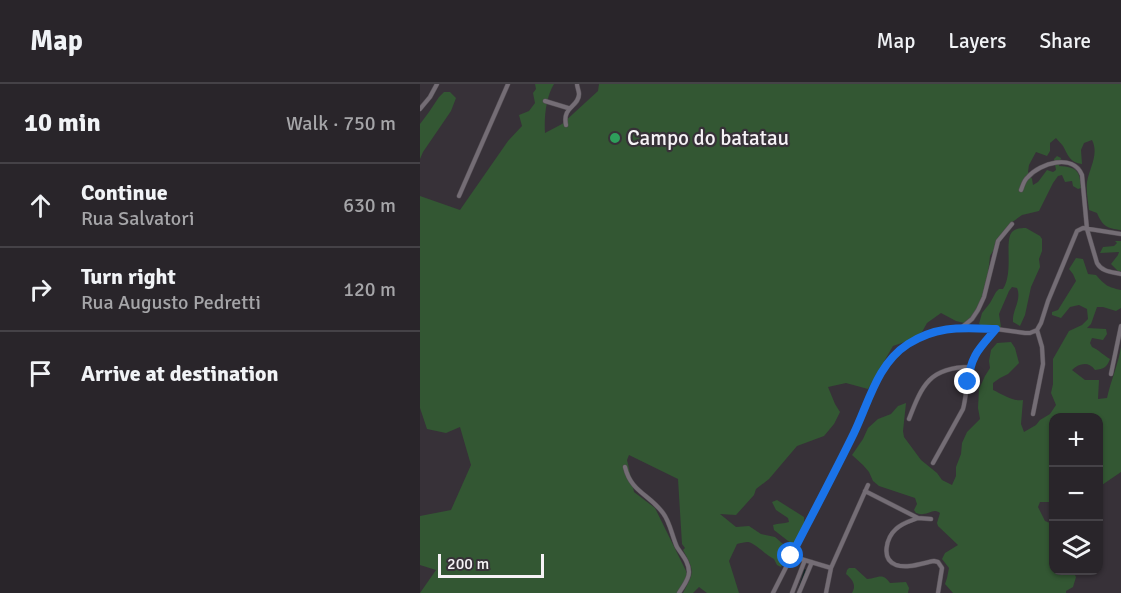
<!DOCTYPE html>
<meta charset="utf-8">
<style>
:root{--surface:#29252a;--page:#312d32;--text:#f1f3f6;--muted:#a5a5a8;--line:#454247}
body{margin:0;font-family:Signika,sans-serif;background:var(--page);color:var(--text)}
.controls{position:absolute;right:18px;bottom:18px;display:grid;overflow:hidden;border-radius:12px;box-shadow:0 2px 4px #0004}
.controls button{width:54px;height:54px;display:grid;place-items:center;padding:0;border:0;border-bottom:2px solid var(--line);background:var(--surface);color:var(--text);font:30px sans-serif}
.scale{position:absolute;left:18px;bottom:15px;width:106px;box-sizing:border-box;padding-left:6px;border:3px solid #f6f2f6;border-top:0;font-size:16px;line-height:21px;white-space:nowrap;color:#f6f2f6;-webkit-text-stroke:4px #373138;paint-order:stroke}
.stop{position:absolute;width:18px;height:18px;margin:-14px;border:4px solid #1a73e8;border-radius:50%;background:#fff}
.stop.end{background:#1a73e8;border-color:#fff;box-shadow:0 2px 6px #0008}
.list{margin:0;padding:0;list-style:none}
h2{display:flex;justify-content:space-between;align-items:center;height:78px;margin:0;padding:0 24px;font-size:26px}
h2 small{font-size:20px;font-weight:400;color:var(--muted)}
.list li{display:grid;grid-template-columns:39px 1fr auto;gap:18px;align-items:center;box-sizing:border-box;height:84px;padding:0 24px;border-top:2px solid var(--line)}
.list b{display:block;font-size:22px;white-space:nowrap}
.list p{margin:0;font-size:20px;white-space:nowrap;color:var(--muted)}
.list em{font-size:20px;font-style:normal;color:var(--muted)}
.icon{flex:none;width:33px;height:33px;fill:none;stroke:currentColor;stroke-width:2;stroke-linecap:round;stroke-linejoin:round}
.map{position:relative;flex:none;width:701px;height:509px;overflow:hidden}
header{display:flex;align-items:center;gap:36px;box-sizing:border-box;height:84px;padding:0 30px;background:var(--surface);border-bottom:2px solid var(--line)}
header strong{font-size:28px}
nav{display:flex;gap:33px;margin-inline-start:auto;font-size:21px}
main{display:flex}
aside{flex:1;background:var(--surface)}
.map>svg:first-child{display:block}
</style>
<header>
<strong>Map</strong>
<nav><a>Map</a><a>Layers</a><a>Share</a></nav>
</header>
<main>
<aside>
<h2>10 min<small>Walk · 750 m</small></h2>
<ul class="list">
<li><svg class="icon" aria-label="ahead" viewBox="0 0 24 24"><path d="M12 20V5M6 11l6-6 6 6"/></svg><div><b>Continue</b><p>Rua Salvatori</p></div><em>630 m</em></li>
<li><svg class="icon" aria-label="right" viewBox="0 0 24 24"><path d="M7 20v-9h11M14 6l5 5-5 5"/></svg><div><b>Turn right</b><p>Rua Augusto Pedretti</p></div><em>120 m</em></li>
<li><svg class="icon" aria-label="arrive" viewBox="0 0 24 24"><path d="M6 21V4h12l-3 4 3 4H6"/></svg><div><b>Arrive at destination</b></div></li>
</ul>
</aside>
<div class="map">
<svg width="701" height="509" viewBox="0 0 701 509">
<rect width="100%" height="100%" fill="#373138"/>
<!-- green -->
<path fill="#335733" d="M115 0H134C126 13 124 33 125 49L142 40 178 7 179 0H701V146C687 144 683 143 677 129L669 126C668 117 666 106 667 98 670 83 679 70 672 56L664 59 661 66 662 80C650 79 648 71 643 62 641 59 638 57 636 54L630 59V67L627 72 616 68 609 81 608 88 612 95 613 101 618 98 627 86 633 88 636 86 634 75 637 72 641 74 639 82C657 83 660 87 661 104L658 105 653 102 652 97 645 98 642 91 638 92 633 99 619 127 602 131 591 139 586 145 570 172 567 199 561 217 553 231 544 239 536 237 521 229 507 239 502 248 493 255 473 262 448 305 426 299 408 303 415 320 420 328 414 340 404 352 377 362 349 395 336 405 334 411 316 431 300 430 316 443 329 442 341 450 355 453 363 460 369 467 361 483 357 481 354 475C345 471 337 460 328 458 324 458 321 459 317 460L309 477 319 509H287L279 503 273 509H263C274 488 275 488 263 466L265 464 262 460 258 395 209 371 207 376 214 408 235 424 267 489V493L257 509H0L16 486 0 481V432L31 426 51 381 40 343 26 349 7 345 0 324V112L40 126 88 57 102 42 99 31 109 27 115 19 113 9 116 5Z
M24 8H30L36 14 31 27 3 68 0 75V40L9 28 19 13Z
M606 144 620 152 622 155V167L619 175 620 183 611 203 605 231 600 242 593 238C592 226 602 216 597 204L592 203 589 207 579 230 581 243 563 242 559 240 562 229 570 219 576 208 579 205H583C594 188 584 157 592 148 595 144 602 144 606 144Z
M695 157H701V187H698L691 180 698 171 699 168 680 169 683 163 694 162 697 159Z
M656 174 663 175 668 190 676 191C685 201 687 203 701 206V224L696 227 683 223H677L671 240 667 244 686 245 687 250 683 256 672 254 670 259 672 263C679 266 683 271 690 275 687 283 684 285 675 286 669 277 659 279 652 286L665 296H679L678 315 687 314C691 296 698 281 701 263V388L679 403 678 334H634L633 418H620L618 423 625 437 630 439 633 453 632 473H633L634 486 653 487 656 493 653 503 646 507V509H533L525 500 527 494 529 484 522 475 525 469 538 461 518 442 517 439 520 429C513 424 510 430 503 430 500 431 498 429 496 429L494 426 497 420 495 414 459 402 453 397 449 388 443 381 432 371 443 355 448 344 458 335 471 330 478 322 486 319 483 347 484 353 501 376 517 389 522 396 532 401 536 392V383L541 370 542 359 547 348 560 335 558 324 559 305 565 292 570 284 569 277 571 266 577 259 591 258 595 264 599 279 588 290 580 294 573 299V306C582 310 593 318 603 316L601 340 604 348 616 341 620 336 630 330 636 321 631 309 633 300V275L649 247 662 241 668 235 667 225 659 221 650 223 641 234 632 231V228L638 226 656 197 653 190 649 185Z
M357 416 384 433C385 442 380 456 372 460L354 446 353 441C358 439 364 440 369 438L368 434 356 426 352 418Z
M429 484H435L447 495C459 494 462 488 470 499L486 498 489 504 488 509H432C437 501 432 495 426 490L427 486Z"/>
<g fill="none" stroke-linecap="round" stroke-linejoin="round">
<!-- stream -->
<path stroke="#122424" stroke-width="1.5" d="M379 505 385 486"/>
<defs>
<path id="minor" d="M125 17 148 24
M0 25 10 13 17 0
M146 41C142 22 159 23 159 10 159 7 157 3 157 0
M601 106C603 101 604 96 608 93 620 79 653 69 662 91L667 145 677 179C682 188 692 188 701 190
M39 112 88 0
M541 244 552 235 558 226 564 213 578 157 592 140
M691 290 701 242
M613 330 623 280 622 263 617 246
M489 335C502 301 510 283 550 283
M513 379 543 325C547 311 546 295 551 282 555 267 566 257 575 246
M205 383C211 408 229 410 243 429 250 438 252 452 257 463 262 471 269 478 269 488 269 496 263 502 259 509
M445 407 498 434 511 435
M498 434C490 437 482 439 476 445 467 453 460 475 476 481 488 485 502 479 514 477L518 478 522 484 518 509
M371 472 411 484
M353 509 434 349 455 298 463 284 471 274 486 261 499 254 515 247 531 244 576 245 605 249H610L617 246 621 239 628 217 657 147 663 144 701 150
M372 509 385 476
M379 509 392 478
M406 509 411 484 448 401"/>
</defs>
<!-- minor casing -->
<use href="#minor" stroke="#534d53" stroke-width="5"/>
<!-- minor -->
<use href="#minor" stroke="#746d75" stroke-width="4"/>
</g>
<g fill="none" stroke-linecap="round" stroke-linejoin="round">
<!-- route -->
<path stroke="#1a73e8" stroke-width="8" d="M371 472C392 431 414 390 434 349 449 318 457 280 488 260 518 241 542 244 576 245 559 265 551 271 548 298"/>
</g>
<!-- markers -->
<circle fill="#2e9e5b" stroke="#373138" stroke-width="2" cx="195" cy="54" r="6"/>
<g text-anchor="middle" stroke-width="4.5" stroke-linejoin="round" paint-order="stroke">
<!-- poi labels -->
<g font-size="21" fill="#f6f2f6" stroke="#373138" text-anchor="start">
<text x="207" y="61">Campo do batatau</text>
</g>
</g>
</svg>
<div class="controls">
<button>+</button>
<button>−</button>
<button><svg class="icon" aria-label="layers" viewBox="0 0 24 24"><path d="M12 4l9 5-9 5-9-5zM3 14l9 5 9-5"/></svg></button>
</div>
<div class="scale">200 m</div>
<div class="stop" style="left:371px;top:472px"></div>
<div class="stop end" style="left:548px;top:298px"></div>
</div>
</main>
